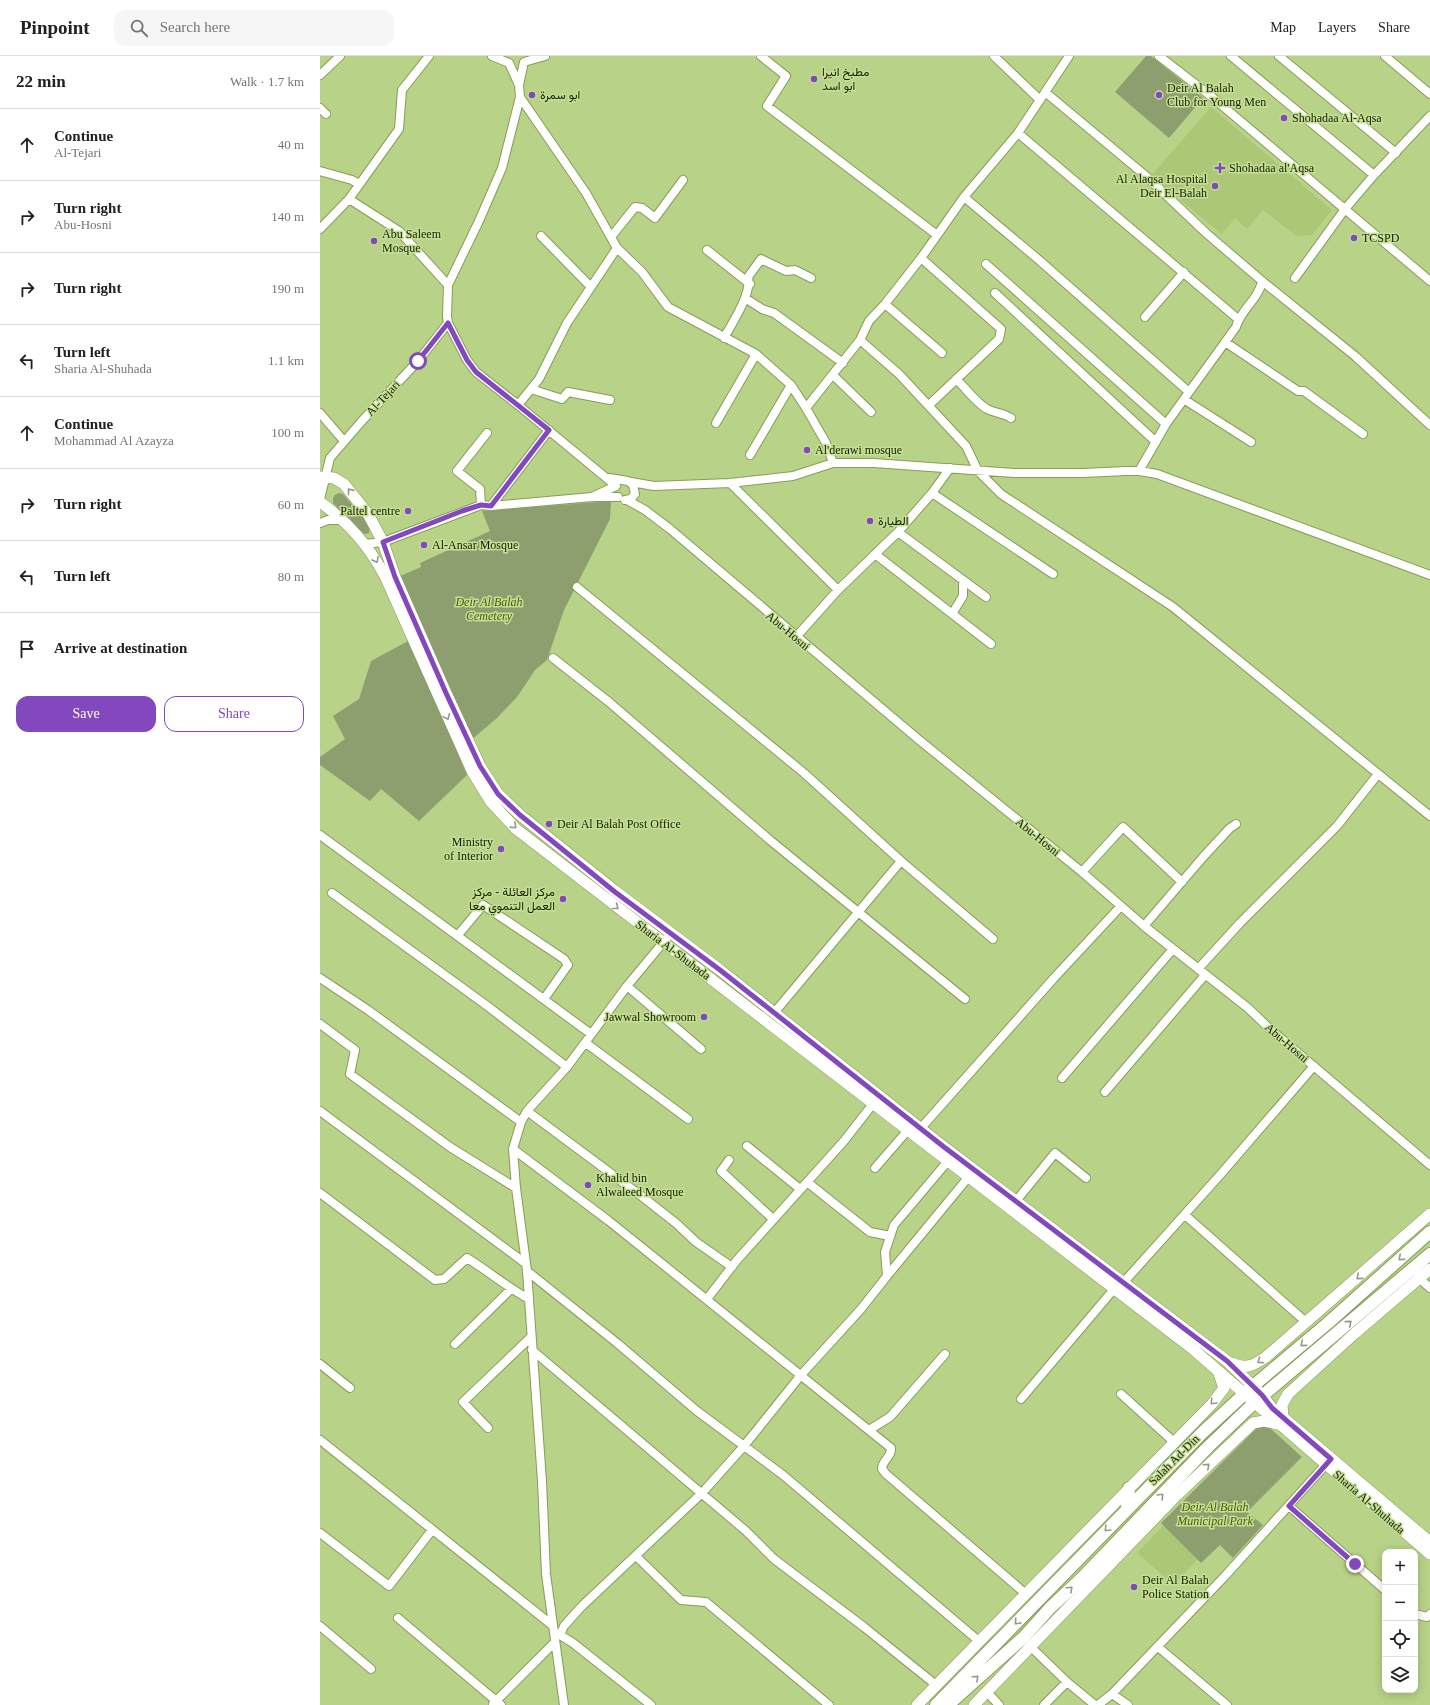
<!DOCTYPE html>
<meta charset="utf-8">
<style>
:root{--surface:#fff;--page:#f6f6f6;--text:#202124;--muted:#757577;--line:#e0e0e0;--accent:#8348be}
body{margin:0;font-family:"Times New Roman",Vazirmatn,serif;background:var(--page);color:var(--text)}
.controls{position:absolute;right:12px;bottom:12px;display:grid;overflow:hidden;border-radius:8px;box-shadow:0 2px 10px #0003}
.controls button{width:36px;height:36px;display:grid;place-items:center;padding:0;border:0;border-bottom:1px solid var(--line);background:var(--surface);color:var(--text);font:20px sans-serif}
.stop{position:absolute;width:12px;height:12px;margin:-9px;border:3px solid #8348be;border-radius:50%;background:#fff}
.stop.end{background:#8348be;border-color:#fff;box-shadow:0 1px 4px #0008}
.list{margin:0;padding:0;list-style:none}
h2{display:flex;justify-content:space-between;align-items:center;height:52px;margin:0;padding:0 16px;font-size:17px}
h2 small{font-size:13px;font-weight:400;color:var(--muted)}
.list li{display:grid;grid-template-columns:26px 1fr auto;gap:12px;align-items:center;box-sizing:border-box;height:72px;padding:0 16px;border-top:1px solid var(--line)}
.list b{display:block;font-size:15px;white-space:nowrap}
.list p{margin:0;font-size:13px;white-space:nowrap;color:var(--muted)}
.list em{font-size:13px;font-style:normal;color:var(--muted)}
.actions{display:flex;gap:8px;padding:12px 16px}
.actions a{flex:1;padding:9px 0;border:1px solid var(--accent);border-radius:12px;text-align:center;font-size:14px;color:var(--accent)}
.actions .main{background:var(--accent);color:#fff}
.icon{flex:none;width:22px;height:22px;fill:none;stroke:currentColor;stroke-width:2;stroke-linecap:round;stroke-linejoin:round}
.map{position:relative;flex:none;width:1110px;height:1649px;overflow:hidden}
header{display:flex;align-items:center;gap:24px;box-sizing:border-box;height:56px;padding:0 20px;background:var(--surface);border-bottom:1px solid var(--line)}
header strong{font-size:19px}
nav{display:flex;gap:22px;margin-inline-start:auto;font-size:14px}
.search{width:280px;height:36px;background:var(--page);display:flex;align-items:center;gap:10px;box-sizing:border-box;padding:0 14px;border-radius:12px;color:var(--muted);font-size:15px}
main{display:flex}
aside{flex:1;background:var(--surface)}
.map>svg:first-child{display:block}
</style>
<header>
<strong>Pinpoint</strong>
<div class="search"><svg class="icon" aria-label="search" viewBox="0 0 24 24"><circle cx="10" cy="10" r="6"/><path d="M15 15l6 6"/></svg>Search here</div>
<nav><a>Map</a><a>Layers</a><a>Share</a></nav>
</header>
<main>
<aside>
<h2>22 min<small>Walk · 1.7 km</small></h2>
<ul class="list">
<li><svg class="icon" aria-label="ahead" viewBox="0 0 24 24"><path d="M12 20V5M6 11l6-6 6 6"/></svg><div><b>Continue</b><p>Al-Tejari</p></div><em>40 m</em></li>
<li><svg class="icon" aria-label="right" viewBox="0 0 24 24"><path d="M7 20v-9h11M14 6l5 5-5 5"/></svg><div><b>Turn right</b><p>Abu-Hosni</p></div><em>140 m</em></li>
<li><svg class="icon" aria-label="right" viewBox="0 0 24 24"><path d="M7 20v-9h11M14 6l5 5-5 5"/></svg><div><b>Turn right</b></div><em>190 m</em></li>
<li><svg class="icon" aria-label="left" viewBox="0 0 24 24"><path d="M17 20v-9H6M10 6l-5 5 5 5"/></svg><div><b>Turn left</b><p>Sharia Al-Shuhada</p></div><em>1.1 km</em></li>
<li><svg class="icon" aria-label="ahead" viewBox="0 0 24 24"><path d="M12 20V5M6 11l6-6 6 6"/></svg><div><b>Continue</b><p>Mohammad Al Azayza</p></div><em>100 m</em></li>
<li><svg class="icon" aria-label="right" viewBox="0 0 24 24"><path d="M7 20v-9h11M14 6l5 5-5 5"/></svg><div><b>Turn right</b></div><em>60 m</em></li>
<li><svg class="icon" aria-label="left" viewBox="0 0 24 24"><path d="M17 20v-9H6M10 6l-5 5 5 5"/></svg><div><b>Turn left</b></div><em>80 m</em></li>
<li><svg class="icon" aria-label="arrive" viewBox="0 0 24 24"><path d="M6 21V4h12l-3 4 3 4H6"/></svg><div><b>Arrive at destination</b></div></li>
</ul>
<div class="actions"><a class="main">Save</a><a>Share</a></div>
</aside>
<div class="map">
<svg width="1110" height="1649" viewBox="0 0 1110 1649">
<rect width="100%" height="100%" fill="#b8d287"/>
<!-- built -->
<path fill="#acc775" d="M891 51 1012 154 992 179 976 180 943 154 927 173 915 162 902 178 831 120Z
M844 1469 878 1503 853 1528 817 1497Z"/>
<!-- green -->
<path fill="#8e9f6f" d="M826 0H831L883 42 849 82 795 36Z
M19 437 23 438 50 469 49 477 46 478 41 477 13 447V442L15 439Z
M291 445 290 463 244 554 227 604 215 614 197 641 177 662 150 685 78 521 101 511 100 507 170 475 162 455Z
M90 584 147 719 99 765 61 733 50 745 0 709V701L25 683 13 660 39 643 51 605Z
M941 1371H949L982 1401 927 1456 943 1469 913 1502 900 1489 881 1507 841 1467 936 1373Z"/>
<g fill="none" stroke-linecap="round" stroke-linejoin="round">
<defs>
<path id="minor" d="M172 0 189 7 199 29
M225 0 204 6 199 29 200 41 182 112 159 165 128 229 127 260 128 267 147 304 156 316 198 349 296 430 272 441
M441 0 466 20 447 50 617 179
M674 0 720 44
M839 0 892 41 1110 225
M911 0 1054 119
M959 0 1076 97
M1065 0 1110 38
M0 19 20 0
M725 36 826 120 886 177 942 225 1035 300 1110 369
M200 41 266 137 297 192 322 216 348 251 436 298 471 329 486 352 506 387 513 407
M0 52 6 58
M698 77 918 263
M0 115 32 124 39 128
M644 141 719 204 869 336
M29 143 79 175 128 229
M0 173 29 143 79 73 82 34 109 0
M221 180 271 231
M291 181 315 151 322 152 335 162 363 124
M387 194 430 228
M601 202 681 273 679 283 609 349
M666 208 846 368
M975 222 1025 153 1054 119 1110 60
M675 237 836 386
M425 242 442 253 454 257 523 307
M565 248 622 297
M825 261 864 216
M404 282C412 267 432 238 428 221L441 203 466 215 475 214 491 222
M540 284 579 318 646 390 658 415 681 438 853 551 1110 760
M905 286 978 335H984L1043 378
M513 319 551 356
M636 323C646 332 655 346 667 353 675 357 683 357 691 362
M211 333 242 343 248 336 290 344
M865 344 931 386
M198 349 219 323 247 267 297 192
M486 352 540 284 549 265 565 248 601 202 644 141 698 77 749 0
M0 357 24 385
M396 367 436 298
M430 399 471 329
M819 415 846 368 916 271C921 253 939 243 942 225
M289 422 308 425 313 429 315 438 311 443 305 444
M311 426 334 430 410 427 473 420 513 407H554L694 417H763L806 415H819L837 418 1110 519
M410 427 518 534
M612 437 733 518
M0 443 10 402 41 366 98 305 128 267
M307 444 325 454 350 473 598 683 762 816 824 870 928 952 950 973 1110 1109
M161 449 160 433 137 415 167 377
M171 450 229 374
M0 467 8 464H22
M578 476 666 541
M45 488 63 486 161 449 171 450 272 441H298
M555 498 671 588
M257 531 484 717 581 805 673 883
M632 558 643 540V525
M476 581 518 534 578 476 612 437 630 412
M233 602 289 646 451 785 645 943
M0 779 271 978
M762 816 803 771 862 826
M12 837 166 949 247 1011
M824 870 884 800 910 772 916 768
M138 879 163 849 244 903 248 909 224 943
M878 913 920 867 1017 770 1058 718
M0 922 48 954 201 1066
M307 930 381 993
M454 957 581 805
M0 968 35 994 30 1018 130 1091 196 1132
M266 987 368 1063
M742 1022 853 893
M785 1036 885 919
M0 1055 205 1207
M207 1055 324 1142 357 1168 376 1186 412 1211
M601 1072 734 922 800 851
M427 1090 480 1133
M193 1093 289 1165 571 1392C572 1401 562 1404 562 1413L566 1418 706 1538
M409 1104 401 1115 453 1163
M555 1112 588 1074
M487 1126 550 1176 570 1180
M0 1137 115 1224 124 1223 147 1202C168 1215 187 1231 209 1243
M696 1145 735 1097 766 1122
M865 1159 986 1266
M207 1215 297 1287 377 1355 463 1419 660 1586
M1098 1217 1099 1222 1110 1232
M567 1220 651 1118
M387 1243 417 1204 524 1085 556 1044
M135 1288 191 1233
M212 1294 426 1475 454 1503 544 1571 616 1629
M0 1308 30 1332
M801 1338 854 1386
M701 1343 794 1233 803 1227 900 1119 994 1010
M168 1372 143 1346 211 1281
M549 1374 570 1361 625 1298
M0 1384 232 1569
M969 1450 1065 1534
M0 1477 69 1530 112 1474
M316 1500 361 1544 386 1546 509 1649
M1095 1558 1107 1561 1110 1558
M78 1562 181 1649
M0 1570 51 1613
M236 1578 240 1579 253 1587 331 1649
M240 1579 244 1570 262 1550 382 1437 424 1390 481 1319 541 1253 567 1220 565 1196 574 1169 628 1105
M711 1591 747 1626 775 1649
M838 1591 907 1649
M667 1636 679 1649
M792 1638 808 1649
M173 1648 235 1586
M244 1649 226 1518 222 1425 207 1215 196 1132 193 1093 201 1066 207 1055 247 1011 307 930 346 883
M724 1649 747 1626
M778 1649 792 1638 905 1520 1009 1405"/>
<path id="major" d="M0 421 14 422 24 428 48 458 63 486 75 521 126 637 160 710 178 738 200 759 295 835 400 914 624 1091 907 1305 942 1339 952 1352 1110 1486
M0 446C29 467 48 489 65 520L153 717 171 746 196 773 874 1294 1110 1498
M912 1307C926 1314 934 1309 946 1301L1110 1158
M963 1361 962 1349 968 1338 1034 1278 1110 1213
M597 1649 892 1348 904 1332 898 1315
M654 1649 857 1439 933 1367 944 1365 958 1368"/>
<path id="highway" d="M807 1451 809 1432
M616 1649 882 1377 933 1330 1008 1267 1110 1176
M628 1649 704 1581 730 1552 762 1522 888 1391 935 1346 1110 1198"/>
</defs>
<!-- minor casing -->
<use href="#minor" stroke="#869e56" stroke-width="10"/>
<!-- major casing -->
<use href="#major" stroke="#869e56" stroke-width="12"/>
<!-- highway casing -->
<use href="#highway" stroke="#869e56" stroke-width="14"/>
<!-- minor -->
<use href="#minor" stroke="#fff" stroke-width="8"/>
<!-- major -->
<use href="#major" stroke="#fff" stroke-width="11"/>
<!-- highway -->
<use href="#highway" stroke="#fff" stroke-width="12"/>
</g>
<!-- one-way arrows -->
<defs><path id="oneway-chevron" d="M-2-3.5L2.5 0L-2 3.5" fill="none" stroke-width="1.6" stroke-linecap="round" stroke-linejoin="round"/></defs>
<g stroke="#96998d">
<use href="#oneway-chevron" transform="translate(30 435) rotate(-129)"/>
<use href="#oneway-chevron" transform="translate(56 504) rotate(61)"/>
<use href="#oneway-chevron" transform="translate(127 661) rotate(66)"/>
<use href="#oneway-chevron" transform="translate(194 770) rotate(44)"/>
<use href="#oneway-chevron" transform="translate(296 851) rotate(38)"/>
<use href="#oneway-chevron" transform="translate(1081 1202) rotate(139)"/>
<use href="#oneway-chevron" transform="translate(1039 1221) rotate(139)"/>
<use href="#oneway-chevron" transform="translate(1029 1267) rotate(-40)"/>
<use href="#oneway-chevron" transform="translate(983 1288) rotate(140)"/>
<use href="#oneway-chevron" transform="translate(940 1305) rotate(146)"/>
<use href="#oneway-chevron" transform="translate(893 1346) rotate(133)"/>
<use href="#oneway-chevron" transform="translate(887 1410) rotate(-42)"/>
<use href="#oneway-chevron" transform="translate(841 1440) rotate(-46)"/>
<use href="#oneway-chevron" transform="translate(787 1473) rotate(134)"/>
<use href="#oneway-chevron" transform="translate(750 1533) rotate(-43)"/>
<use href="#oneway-chevron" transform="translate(697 1566) rotate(133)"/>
<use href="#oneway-chevron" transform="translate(656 1622) rotate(-42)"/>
</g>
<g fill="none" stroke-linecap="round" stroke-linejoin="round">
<!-- route -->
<path stroke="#8348be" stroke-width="5" d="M98 305 128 267 147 304 156 316 229 374 171 450 161 449 142 455 63 486 75 521 126 637 160 710 178 738 200 759 295 836 400 914 624 1091 907 1305 942 1339 952 1352 1011 1403 969 1450 1035 1508"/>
</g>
<!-- markers -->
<g fill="#8348be" stroke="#c5df94" stroke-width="1.5">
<circle cx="494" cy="23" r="4"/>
<circle cx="212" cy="39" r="4"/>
<circle cx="839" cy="39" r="4"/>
<circle cx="964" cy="62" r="4"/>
<path d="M898 106h4v4h4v4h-4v4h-4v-4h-4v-4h4z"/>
<circle cx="895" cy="130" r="4"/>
<circle cx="1034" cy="182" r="4"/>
<circle cx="54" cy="185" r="4"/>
<circle cx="487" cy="394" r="4"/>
<circle cx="88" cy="455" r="4"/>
<circle cx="550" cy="465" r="4"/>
<circle cx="104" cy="489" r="4"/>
<circle cx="229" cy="768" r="4"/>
<circle cx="181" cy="793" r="4"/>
<circle cx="243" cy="843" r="4"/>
<circle cx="384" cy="961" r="4"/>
<circle cx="268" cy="1129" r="4"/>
<circle cx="814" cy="1531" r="4"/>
</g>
<g text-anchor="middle" stroke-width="3" stroke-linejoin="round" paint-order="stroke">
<!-- poi labels -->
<g font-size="12" fill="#151d01" stroke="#c5df94" text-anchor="start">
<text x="502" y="20">مطبخ انيرا<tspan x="502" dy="14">ابو اسد</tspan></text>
<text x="847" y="36">Deir Al Balah<tspan x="847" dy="14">Club for Young Men</tspan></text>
<text x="220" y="43">ابو سمرة</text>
<text x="972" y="66">Shohadaa Al-Aqsa</text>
<text x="909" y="116">Shohadaa al'Aqsa</text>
<text x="887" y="127" text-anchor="end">Al Alaqsa Hospital<tspan x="887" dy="14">Deir El-Balah</tspan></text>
<text x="62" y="182">Abu Saleem<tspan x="62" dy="14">Mosque</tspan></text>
<text x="1042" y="186">TCSPD</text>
<text x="495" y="398">Al'derawi mosque</text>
<text x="80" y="459" text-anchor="end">Paltel centre</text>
<text x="558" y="469">الطيارة</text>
<text x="112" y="493">Al-Ansar Mosque</text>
<text x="237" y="772">Deir Al Balah Post Office</text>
<text x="173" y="790" text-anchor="end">Ministry<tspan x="173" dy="14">of Interior</tspan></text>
<text x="235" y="840" text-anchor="end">مركز العائلة - مركز<tspan x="235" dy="14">العمل التنموي معا</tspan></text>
<text x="376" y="965" text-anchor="end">Jawwal Showroom</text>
<text x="276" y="1126">Khalid bin<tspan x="276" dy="14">Alwaleed Mosque</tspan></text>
<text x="822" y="1528">Deir Al Balah<tspan x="822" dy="14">Police Station</tspan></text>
</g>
<!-- street labels -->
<g font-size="12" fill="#151d01" stroke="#c5df94">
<text transform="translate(63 342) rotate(-47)" y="4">Al-Tejari</text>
<text transform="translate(468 575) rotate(40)" y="4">Abu-Hosni</text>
<text transform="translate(718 781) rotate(39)" y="4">Abu-Hosni</text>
<text transform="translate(353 894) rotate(37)" y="4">Sharia Al-Shuhada</text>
<text transform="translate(967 987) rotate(41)" y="4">Abu-Hosni</text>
<text transform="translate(854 1404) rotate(-45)" y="4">Salah Ad-Din</text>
<text transform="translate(1049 1446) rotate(41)" y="4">Sharia Al-Shuhada</text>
</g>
<!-- park labels -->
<g font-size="12" font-style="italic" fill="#485e01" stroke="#c5df94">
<text x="169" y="550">Deir Al Balah<tspan x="169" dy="14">Cemetery</tspan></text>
<text x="895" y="1455">Deir Al Balah<tspan x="895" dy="14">Municipal Park</tspan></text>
</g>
</g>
</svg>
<div class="controls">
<button>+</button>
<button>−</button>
<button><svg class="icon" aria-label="locate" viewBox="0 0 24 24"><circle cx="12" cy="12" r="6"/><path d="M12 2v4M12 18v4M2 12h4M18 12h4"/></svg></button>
<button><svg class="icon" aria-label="layers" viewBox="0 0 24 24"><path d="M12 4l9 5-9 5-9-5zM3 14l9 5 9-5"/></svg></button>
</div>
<div class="stop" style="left:98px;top:305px"></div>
<div class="stop end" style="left:1035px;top:1508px"></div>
</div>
</main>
